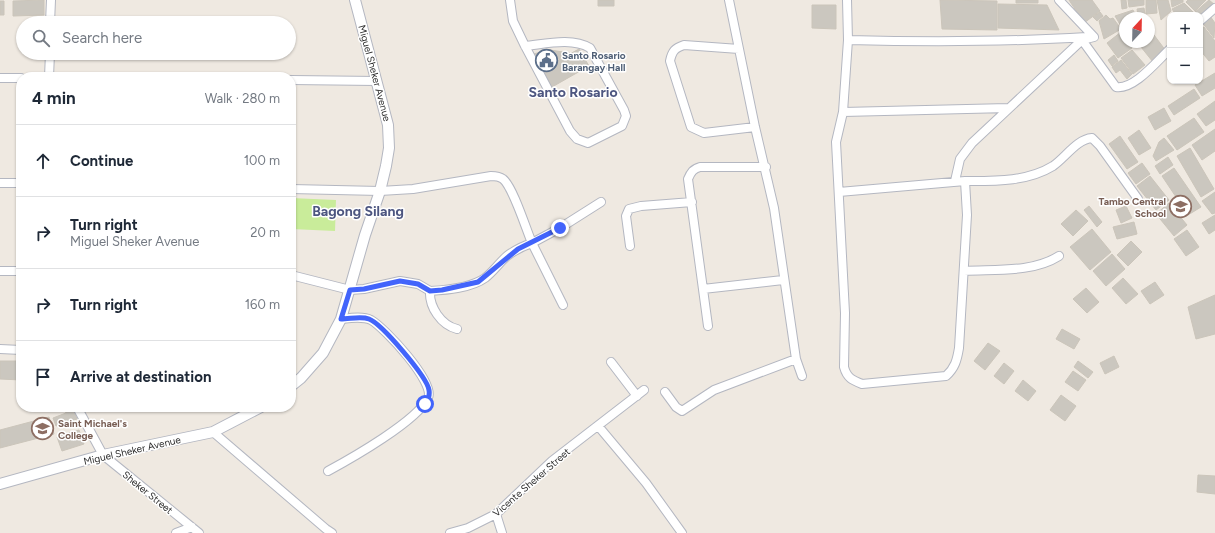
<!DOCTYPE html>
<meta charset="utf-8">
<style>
:root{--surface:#fff;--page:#f2f2f3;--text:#1f2937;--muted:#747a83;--line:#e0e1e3}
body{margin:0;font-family:Figtree,sans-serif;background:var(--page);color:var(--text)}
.controls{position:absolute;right:12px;top:12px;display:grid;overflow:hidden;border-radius:8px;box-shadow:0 1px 3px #0004}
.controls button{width:36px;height:36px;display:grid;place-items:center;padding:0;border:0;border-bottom:1px solid var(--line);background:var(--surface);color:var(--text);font:20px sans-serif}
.compass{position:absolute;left:1119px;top:12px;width:36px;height:36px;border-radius:50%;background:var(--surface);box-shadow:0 1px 3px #0004;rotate:22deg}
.stop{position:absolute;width:12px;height:12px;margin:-9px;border:3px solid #4264fb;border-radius:50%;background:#fff}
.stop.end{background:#4264fb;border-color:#fff;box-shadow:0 1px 4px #0008}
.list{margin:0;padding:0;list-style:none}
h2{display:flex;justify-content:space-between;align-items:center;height:52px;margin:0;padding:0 16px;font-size:17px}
h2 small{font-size:13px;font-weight:400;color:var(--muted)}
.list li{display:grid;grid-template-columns:26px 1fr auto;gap:12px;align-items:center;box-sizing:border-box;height:72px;padding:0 16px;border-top:1px solid var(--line)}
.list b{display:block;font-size:15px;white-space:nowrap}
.list p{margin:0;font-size:13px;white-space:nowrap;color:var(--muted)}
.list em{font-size:13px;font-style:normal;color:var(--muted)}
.icon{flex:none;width:22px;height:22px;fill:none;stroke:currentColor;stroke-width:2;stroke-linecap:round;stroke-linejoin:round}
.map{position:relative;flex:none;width:1215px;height:533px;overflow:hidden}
.search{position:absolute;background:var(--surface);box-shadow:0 1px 3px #0004;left:16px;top:16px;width:280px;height:44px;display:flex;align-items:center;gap:10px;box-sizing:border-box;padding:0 14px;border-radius:22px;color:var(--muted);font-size:15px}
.panel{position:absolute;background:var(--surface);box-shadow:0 1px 3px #0004;left:16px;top:72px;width:280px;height:340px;border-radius:16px}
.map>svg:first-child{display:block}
</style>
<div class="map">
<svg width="1215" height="533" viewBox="0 0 1215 533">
<rect width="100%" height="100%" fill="#efe9e1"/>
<!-- pitch -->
<path fill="#c9ec9a" d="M291 198 336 200 335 231 291 229Z"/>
<!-- building -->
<path fill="#cbc7bf" stroke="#cbc5ba" d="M44 0V15L13 16V1Z
M598 0H614V6H598Z
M940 0 997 1V30L942 29Z
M1016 0H1038V3H1016Z
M1069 0H1092L1100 11 1084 23Z
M1121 0H1126L1127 8 1122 9Z
M1128 0H1144V5L1129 7Z
M1146 0H1156L1157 13 1146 14Z
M1157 0H1168L1171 11 1161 20Z
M1171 0H1183V2L1172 7Z
M1188 0H1206L1195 11 1186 2Z
M1209 0 1215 5 1200 18V15L1195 12Z
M0 1H4V15H0Z
M1184 3 1196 15H1176L1172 9Z
M998 4 1047 5 1059 30 998 28Z
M812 5H836V29L812 28Z
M1144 8 1145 14 1138 15 1137 9Z
M1133 10 1137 18H1125L1124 31 1115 16Z
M1100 12 1103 16 1097 21 1093 17Z
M1106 15 1110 19 1113 18 1121 29 1104 39 1099 21Z
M1210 16 1215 23 1214 38 1202 22Z
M1204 27 1215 41V57L1209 61 1200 50V30Z
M1121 32 1125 38V42H1128L1132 48 1118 58 1107 43Z
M1154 35 1166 51 1153 62 1141 47 1146 42H1149V39Z
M579 49 589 66 552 87 542 69Z
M550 50 570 53 541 68 533 54Z
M1132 50 1145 65 1133 74 1121 58Z
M1114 55 1118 61 1112 66 1108 60Z
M1121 60 1132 74 1127 79 1120 70 1116 73 1112 67Z
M1215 73V88L1202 96 1195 85Z
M1194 89 1200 98 1174 115 1168 106Z
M1215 101V120L1206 126 1197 114Z
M1164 108 1171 121 1155 130 1148 117Z
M1194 118 1204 132 1177 150 1167 136Z
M1215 129V151L1202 160 1192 145Z
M1139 130 1151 148 1139 155 1128 138Z
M1120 136 1138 162 1127 169 1109 144Z
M1164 138 1174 150 1156 161 1153 156 1159 142Z
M1190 148 1214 189 1201 197 1177 156Z
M1168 157 1173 165 1160 174 1155 166Z
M1142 163 1150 174 1136 184 1128 173Z
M1174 168 1201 207 1188 215 1162 176Z
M1150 176 1169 200 1156 210 1137 186Z
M1215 192V213L1212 214 1202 201Z
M1169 203 1187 225 1174 236 1156 214Z
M1089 206 1102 222 1097 227 1084 210Z
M1126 206 1132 218 1121 223 1116 210Z
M1076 210 1088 221 1073 236 1061 224Z
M1215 215V230L1209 234 1202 223Z
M1134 222 1137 234 1117 239 1113 227Z
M1092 229 1111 252 1090 270 1070 247Z
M1187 230 1199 247 1186 256 1174 239Z
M1131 241 1142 252 1128 266 1117 255Z
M1112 254 1125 269 1106 286 1093 271Z
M1123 278 1138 294 1126 304 1112 288Z
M1155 282 1164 295 1150 304 1141 291Z
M1086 288 1099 302 1087 313 1073 299Z
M1215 295V334L1196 339 1188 307Z
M1062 329 1080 339 1074 349 1056 339Z
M988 343 1000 351 985 370 974 361Z
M1114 356 1119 367 1105 374 1100 363Z
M0 361H21V380L0 379Z
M1078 361 1093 372 1088 378 1074 367Z
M1004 363 1014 371 1004 384 994 376Z
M1073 371 1086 380 1078 391 1065 382Z
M1023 380 1036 391 1028 401 1015 391Z
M1061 395 1076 406 1065 421 1050 410Z
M64 407H73L77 419 56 426 53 418 66 413Z
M49 417 54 434 0 448V430Z
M79 430 84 444 62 451 57 437Z
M1198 475 1215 476V494L1197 492Z"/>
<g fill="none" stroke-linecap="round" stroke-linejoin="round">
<defs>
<path id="minor" d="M510 0 513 21 525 46 570 131 577 139 588 143 622 126 626 116 624 110 590 48C572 37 545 44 525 46
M729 0 755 127 774 208 796 359 802 376
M1200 21 1215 8
M50 23 51 0
M848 40C928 42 1007 42 1087 37
M1082 40 1116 87C1134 90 1157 61 1170 49
M739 49 684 45C675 48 672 51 670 61L691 127 704 133 755 127
M49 77 50 53
M0 78H21
M291 80 377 81
M843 112 1008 108
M955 181 960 159 972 143 1082 40 1094 37 1059 0
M965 181C994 181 1027 182 1053 166 1065 158 1077 139 1092 138L1100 146 1138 199
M0 183H21
M291 189 380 191 413 189 491 176C495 176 499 176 503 179 513 187 526 229 532 243L560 228 601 202
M839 192 965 181 967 215 959 348C957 360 955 368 946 376L862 384C852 380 847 378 844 367L845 313 836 142 843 112 848 40 847 0
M630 246 626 216 629 209 641 206 692 202
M0 271H21
M964 271C995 269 1032 273 1059 256
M291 275 350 290 364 289 400 281 418 284 430 291C429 307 441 325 457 329
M703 289 783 280
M430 291C447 290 471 288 485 278 493 272 499 263 507 256 515 250 523 246 532 243L563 305
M708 326 688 179C691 172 693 169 700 167H766
M0 349 21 350
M611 362 637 396
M665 392 676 407 682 411 714 390 796 359
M77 407 103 455 199 533
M599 427 646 483 682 533
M213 432 326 529 332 533
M328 471C352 458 417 421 428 398 436 383 385 328 371 320 363 316 350 318 341 319
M496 514 502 533
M176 533 192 527
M450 533 468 528 496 514 552 461 644 390"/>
<path id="tertiary" d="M291 386 301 378 323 353 341 319 365 235 380 191 386 166 389 148 388 125 355 0
M0 484 103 455 213 432 261 407"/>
</defs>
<!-- minor casing -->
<use href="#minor" stroke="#b4b7c1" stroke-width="10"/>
<!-- tertiary casing -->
<use href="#tertiary" stroke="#b4b7c1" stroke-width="12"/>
<!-- minor -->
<use href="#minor" stroke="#fff" stroke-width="8"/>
<!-- tertiary -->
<use href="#tertiary" stroke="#fff" stroke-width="10"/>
</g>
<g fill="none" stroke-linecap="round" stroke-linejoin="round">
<!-- route -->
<path stroke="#4264fb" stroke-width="5" d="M425 404C428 399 430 396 429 390 427 377 382 324 369 319 361 316 350 319 341 319L350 290 364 289 400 281 418 284 430 291 442 290 478 282 518 249 560 228"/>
</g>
<!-- icons -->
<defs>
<symbol id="civic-ring" viewBox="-11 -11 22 22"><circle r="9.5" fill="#fff" stroke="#5c6f8a" stroke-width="1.5"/><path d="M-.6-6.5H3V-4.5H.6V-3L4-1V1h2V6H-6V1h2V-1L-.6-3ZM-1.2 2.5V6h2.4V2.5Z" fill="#5c6f8a"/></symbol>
<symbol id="school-ring" viewBox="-11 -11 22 22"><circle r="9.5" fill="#fff" stroke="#8d6e63" stroke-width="1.5"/><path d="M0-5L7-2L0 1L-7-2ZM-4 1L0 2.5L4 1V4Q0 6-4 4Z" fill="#8d6e63"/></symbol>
<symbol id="university-ring" viewBox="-11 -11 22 22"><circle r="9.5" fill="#fff" stroke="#8d6e63" stroke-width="1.5"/><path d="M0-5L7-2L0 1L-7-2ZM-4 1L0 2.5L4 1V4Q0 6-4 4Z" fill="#8d6e63"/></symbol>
</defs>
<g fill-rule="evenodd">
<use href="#civic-ring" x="534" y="48" width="25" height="25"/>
<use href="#school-ring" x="1168" y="194" width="25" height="25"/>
<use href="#university-ring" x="30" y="416" width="25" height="25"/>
</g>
<g text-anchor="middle" stroke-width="3" stroke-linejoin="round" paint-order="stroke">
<!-- service labels -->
<g font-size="10" font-weight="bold" fill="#4e5e75" stroke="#fff" text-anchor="start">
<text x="562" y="59">Santo Rosario<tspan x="562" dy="12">Barangay Hall</tspan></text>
</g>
<!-- street labels -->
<g font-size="10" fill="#2e2e2e" stroke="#fff">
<text transform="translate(375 73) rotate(75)" y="4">Miguel Sheker Avenue</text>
<text transform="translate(132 450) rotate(-13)" y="4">Miguel Sheker Avenue</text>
<text transform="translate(531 482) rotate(-41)" y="4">Vicente Sheker Street</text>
<text transform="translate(148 492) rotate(39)" y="4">Sheker Street</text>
</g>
<!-- education labels -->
<g font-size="10" font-weight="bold" fill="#785e54" stroke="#fff" text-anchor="end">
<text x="1166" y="205">Tambo Central<tspan x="1166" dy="12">School</tspan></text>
<text x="58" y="427" text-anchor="start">Saint Michael's<tspan x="58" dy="12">College</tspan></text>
</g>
<!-- district labels -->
<g font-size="14" font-weight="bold" fill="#4d5680" stroke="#fff">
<text x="573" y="97">Santo Rosario</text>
<text x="358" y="216">Bagong Silang</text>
</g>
</g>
</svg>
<div class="controls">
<button>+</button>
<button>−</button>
</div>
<svg class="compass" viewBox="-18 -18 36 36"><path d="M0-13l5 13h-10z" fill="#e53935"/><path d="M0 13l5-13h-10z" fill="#747a83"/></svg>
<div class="stop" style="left:425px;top:404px"></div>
<div class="stop end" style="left:560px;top:228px"></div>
<div class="search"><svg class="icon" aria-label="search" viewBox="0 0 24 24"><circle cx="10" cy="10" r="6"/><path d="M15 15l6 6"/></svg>Search here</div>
<section class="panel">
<h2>4 min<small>Walk · 280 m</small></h2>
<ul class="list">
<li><svg class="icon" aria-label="ahead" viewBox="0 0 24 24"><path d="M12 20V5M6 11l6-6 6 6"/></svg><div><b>Continue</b></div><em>100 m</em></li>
<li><svg class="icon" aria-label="right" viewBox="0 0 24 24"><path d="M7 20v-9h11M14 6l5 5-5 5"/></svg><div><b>Turn right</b><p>Miguel Sheker Avenue</p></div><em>20 m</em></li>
<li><svg class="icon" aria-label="right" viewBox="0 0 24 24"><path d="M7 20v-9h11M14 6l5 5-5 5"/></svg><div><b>Turn right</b></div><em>160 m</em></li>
<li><svg class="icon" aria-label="arrive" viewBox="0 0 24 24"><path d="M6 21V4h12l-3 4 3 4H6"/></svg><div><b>Arrive at destination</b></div></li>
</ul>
</section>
</div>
